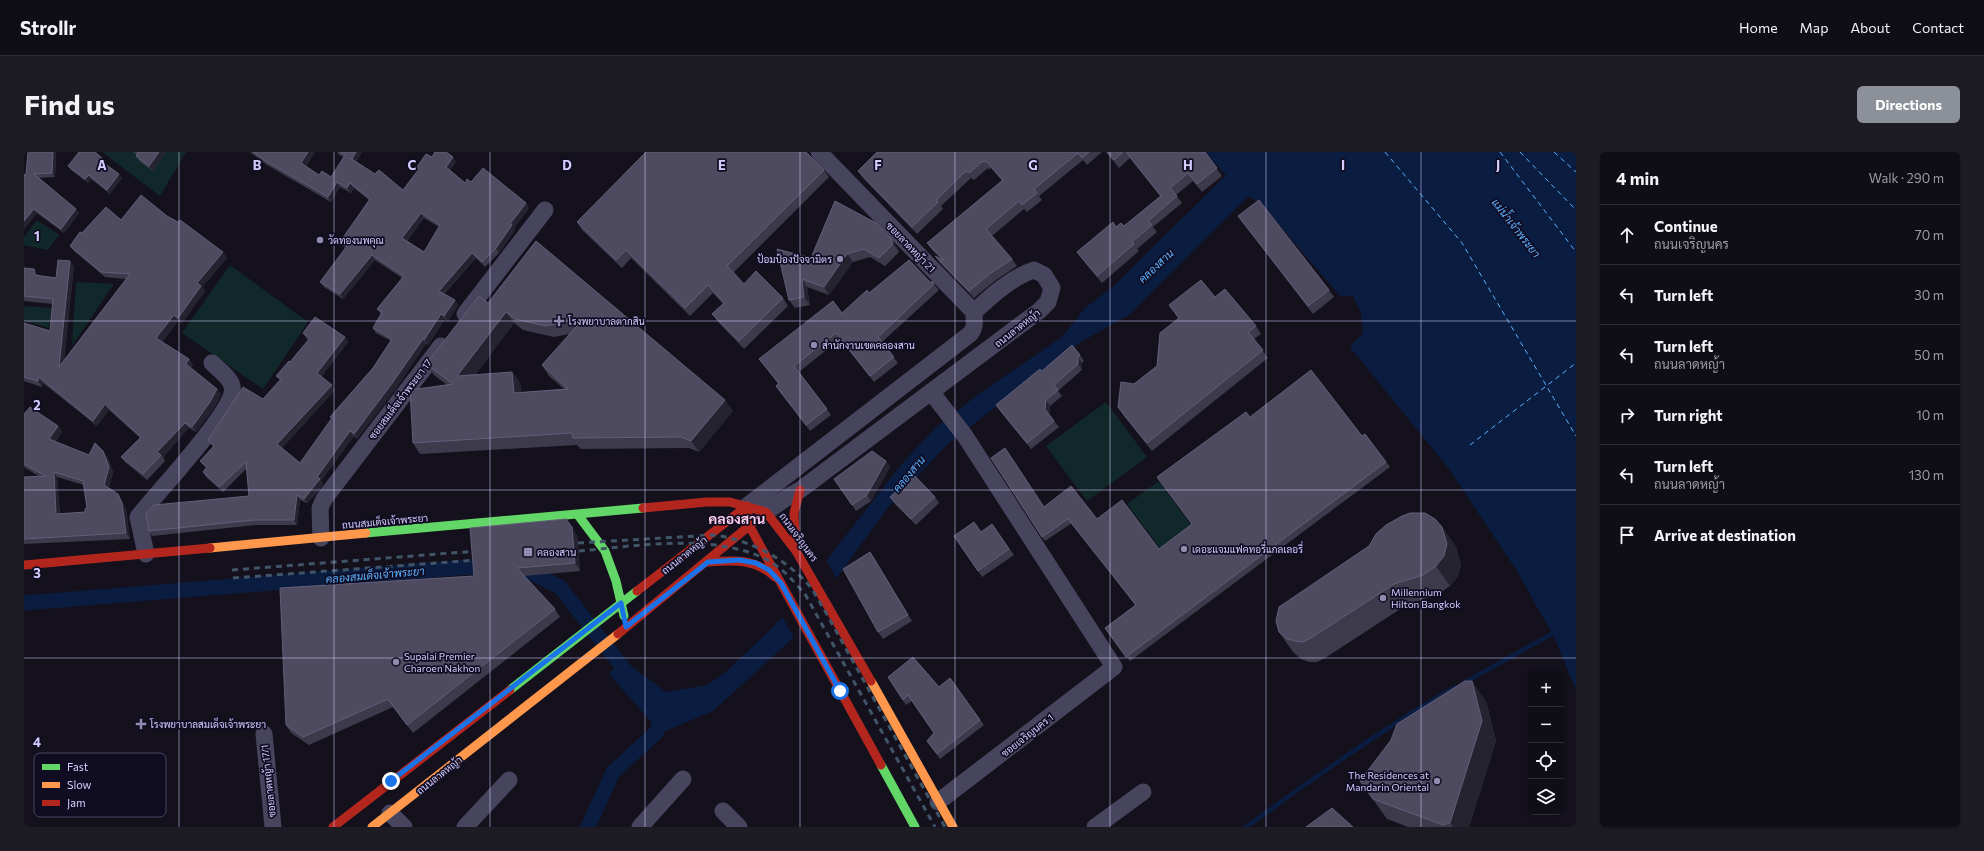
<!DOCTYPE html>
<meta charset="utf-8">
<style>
:root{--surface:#0f0d16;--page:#1d1b23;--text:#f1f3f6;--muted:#9b9ca1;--line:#2f2d35;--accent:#8c9099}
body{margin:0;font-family:Commissioner,Sarabun,sans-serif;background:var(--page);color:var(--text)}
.controls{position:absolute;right:12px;bottom:12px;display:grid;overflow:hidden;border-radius:6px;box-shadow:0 1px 3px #0004}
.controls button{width:36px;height:36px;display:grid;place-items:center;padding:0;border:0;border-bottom:1px solid var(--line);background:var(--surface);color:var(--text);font:20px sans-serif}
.stop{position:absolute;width:12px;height:12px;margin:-9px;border:3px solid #1a73e8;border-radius:50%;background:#fff}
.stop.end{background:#1a73e8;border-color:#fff;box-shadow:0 1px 4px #0008}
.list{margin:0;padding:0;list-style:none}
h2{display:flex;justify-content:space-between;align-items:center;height:52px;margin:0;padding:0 16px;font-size:17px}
h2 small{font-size:13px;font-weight:400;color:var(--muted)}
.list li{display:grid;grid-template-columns:26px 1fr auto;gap:12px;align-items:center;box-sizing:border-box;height:60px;padding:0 16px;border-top:1px solid var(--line)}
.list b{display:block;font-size:15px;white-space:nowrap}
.list p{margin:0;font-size:13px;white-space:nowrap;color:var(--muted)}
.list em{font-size:13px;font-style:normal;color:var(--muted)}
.icon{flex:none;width:22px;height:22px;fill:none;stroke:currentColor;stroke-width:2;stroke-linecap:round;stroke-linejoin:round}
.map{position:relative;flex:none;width:1552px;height:675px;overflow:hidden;border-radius:6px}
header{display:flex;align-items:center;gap:24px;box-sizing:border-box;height:56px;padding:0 20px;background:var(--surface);border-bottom:1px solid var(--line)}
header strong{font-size:19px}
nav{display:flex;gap:22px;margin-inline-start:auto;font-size:14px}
.intro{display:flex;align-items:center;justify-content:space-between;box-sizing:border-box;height:96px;padding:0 24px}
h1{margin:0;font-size:28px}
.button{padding:10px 18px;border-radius:6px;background:var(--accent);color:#fff;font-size:14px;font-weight:700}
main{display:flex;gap:24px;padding:0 24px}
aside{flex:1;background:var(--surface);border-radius:6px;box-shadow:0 1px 3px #0004}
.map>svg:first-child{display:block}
</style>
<header>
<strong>Strollr</strong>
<nav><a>Home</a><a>Map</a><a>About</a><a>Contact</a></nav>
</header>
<div class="intro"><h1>Find us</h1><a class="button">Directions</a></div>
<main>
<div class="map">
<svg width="1552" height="675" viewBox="0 0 1552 675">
<rect width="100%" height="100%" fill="#14111d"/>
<!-- green -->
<path fill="#102829" d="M78 0H162L136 44Z
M13 68 35 83 24 98 0 93V85Z
M206 113 284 170 239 237 158 181Z
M52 130 90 132 48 194Z
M0 154 28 156 25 176 0 169Z
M1082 250 1123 305 1063 349 1022 294Z
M1135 329 1170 377 1139 400 1103 352Z"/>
<!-- water -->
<path fill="#0a1d40" d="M1181 0H1552V538L1530 485 1493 419 1425 317 1326 195 1339 181 1337 161 1329 144H1316L1241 56 1225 44 1106 162 1052 193 925 291 865 354 769 486 689 559 637 581 585 522 599 508 642 540 684 533 704 518 756 468 877 313 911 276 956 241 1038 185 1061 156 1091 133 1202 23Z"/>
<!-- pier -->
<path fill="#14111d" d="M802 407 813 428 771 487 757 463Z"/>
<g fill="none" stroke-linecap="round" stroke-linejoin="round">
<!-- stream -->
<path stroke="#0a1d40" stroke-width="4.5" d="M1438 532 1533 479
M1222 675C1290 626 1358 577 1431 535"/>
<!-- canal -->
<path stroke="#0a1d40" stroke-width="15" d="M493 413 536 435 607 526
M0 451 469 413
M564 675 589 620 633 580 640 558"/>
<!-- ferry -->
<path stroke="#5bb0ff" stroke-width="1" stroke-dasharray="5 4" stroke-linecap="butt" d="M1361 0 1438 91 1552 284
M1476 0 1552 100
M1496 0 1552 58
M1530 0 1552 20
M1446 293 1552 211"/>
<!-- street -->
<path stroke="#47455e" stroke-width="17" d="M795 0 950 160
M441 162 521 58
M908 241 941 284 1090 515 914 650
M723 354 946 182C952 175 950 169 950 160 967 144 988 125 1010 118L1020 123 1028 136 1024 150 1015 159 776 338 765 344 742 360
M297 386 296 356 300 347 417 194
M122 402 114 365C130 343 214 257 208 234 206 225 194 217 188 211
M240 582 249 675
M699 659 715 675
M366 661 380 675
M441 675 485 628
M616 675 659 627
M1071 675 1119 640"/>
<!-- fast -->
<path stroke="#63d668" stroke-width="9" d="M554 363 581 399 592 429 600 464
M342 381 619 356
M486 538 613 439
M857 613 891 675"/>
<!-- slow -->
<path stroke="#ff974d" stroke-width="9" d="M186 396 342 381
M847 529 929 675
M348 675 594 482"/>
<!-- jam -->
<path stroke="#b3261e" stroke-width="9" d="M619 356 683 350H706L742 360 772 399 847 529
M724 361 726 375 857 613
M772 399 770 361 776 338
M683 410C709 408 731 406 751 425
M0 413 186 396
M613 439 723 354
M594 482 742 360
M309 675 486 538"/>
<!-- rail -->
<path stroke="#405568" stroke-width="3" stroke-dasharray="6 5" stroke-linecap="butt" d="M554 391 690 383C725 388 757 404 782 430 790 438 795 450 801 459L921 675
M555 399C613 394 698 379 750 412 762 420 771 431 781 442L911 675
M208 418 453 399
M209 426 453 408"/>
</g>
<!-- wall -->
<path fill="#3d3a4c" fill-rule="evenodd" d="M32 0 31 25 15 26 55 61 40 81 13 61 0 77V23L2 22Z
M109 0H142L129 19 116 10 112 4 113 3Z
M226 0H291L282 14 295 23 307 25 320 5 315 3 313 0H338L332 10 351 22 379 38 394 18 393 15 408 5 432 10 426 18 441 31 447 30 502 51 505 56 490 76 491 78 475 101 461 115 452 106 420 142 431 148 434 153 424 169 421 167 404 193 402 192 373 235 333 287 330 284 297 329 299 332 295 338 283 351 276 348 273 373H233L128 384 125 379 225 344 222 317 199 340 182 325 179 320 182 316 176 309 189 295 184 288 239 247 256 228 252 224 266 210 284 188 282 186 279 181 321 185 324 190 297 225 311 238 258 296 276 311 308 267 306 265 349 216 367 189 352 181 349 176 357 162 353 157 378 126 351 108 319 147 300 135 296 130 322 96 320 95 316 90 345 48 330 36 327 41 316 35 307 50 243 13ZM400 66 415 75 400 100 383 89Z
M853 0H1078L1063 13 1059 8 1015 44 1018 48 1003 60 1000 57 968 84 988 107 993 114 972 128 950 146 916 111 911 104 917 107 908 98 903 91 978 29 967 16 965 18 964 16 950 28 947 26 917 54 919 57 893 82 839 26 834 19Z
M1082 0H1181L1198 24 1178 40 1169 29 1152 43 1158 51 1129 75 1133 80 1113 97 1115 99 1078 131 1058 107 1053 100 1092 75 1100 74 1136 44 1106 6 1095 16Z
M82 11 81 12 98 26 86 42 67 27 64 31 47 18 44 14Z
M800 18 805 25 710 120 720 132 759 146 764 154 720 197 694 170 688 162 699 152 689 141 666 164 607 106 598 116 558 78 553 70Z
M811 49 874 96 875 100 861 114 846 105 829 110 805 143 783 135 786 153 771 156 765 148 787 106Z
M143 64 203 106 178 135 181 139 158 171 154 169 138 190 165 207 169 213 167 216 197 242 190 256 172 280 165 276 139 305 141 309 123 328 101 310 97 305 116 286 85 258 73 274 19 231 18 235 0 229V171L26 179 29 152 0 149V116L14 123V124L32 126 50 114 40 208 102 127 81 125 50 99 46 94 58 81 97 68Z
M1214 64 1305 138 1310 145 1289 162Z
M512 89 709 259 675 300 665 296 557 297 553 293 396 302 389 291 423 233 410 223 402 212 464 151ZM490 171 499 178 530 185 545 182 518 213 525 224 540 237 497 240 496 231 488 220 451 223Z
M910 132 915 138 858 190 874 211 850 230 816 187 775 220 807 263 786 279 756 240 752 234 754 232 735 207 818 161 845 141Z
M1191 145 1232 174 1237 182 1230 187 1244 206 1128 299 1099 263 1094 255 1110 232 1133 214 1154 166 1145 153Z
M1056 203 1060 209 1058 211V218L1034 239 1038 244 1026 254 1025 263 1035 275 1007 297 976 259 972 253 1018 219Z
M0 262 34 274 38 280 31 290 65 303 83 304 89 320 85 336 94 342 102 357 106 387 0 392V325H16L0 315ZM33 325 60 333 63 356 61 360 36 362Z
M1226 265 1338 284 1341 282 1366 315 1106 509 1081 476 1111 453 1048 371 1021 389 1018 385 1020 355 1073 367 1135 397 1168 372Z
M862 309 866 315 847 349 832 359 810 327Z
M866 345H911L915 351 892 373 870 351Z
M968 372 990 403 958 425 930 384 957 380Z
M1418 375 1432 395 1437 413 1434 424 1426 434 1413 443 1384 452 1301 506 1293 510H1285L1277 507 1269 500 1255 480 1345 394Z
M553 383 556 419 500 424 531 457 536 465 389 581 369 555 285 593 267 581 262 573 450 424Z
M850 406 888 469 859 487 854 480Z
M864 525 915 535 926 526 960 573 916 607 903 589 910 581 888 549 882 553Z
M1462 549 1472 589 1445 675H1384L1363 667 1336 629Z"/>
<!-- shaded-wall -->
<path fill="#262331" d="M29 0H32L31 25 28 21Z
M135 0H142L129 19 125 14Z
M284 0H291L280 16 277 11Z
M332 0H338L331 12 328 7Z
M429 5 432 10 425 20 422 15Z
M79 7 82 11 80 13 77 9Z
M95 22 98 26 86 42 83 38Z
M65 23 67 27 64 31 61 27Z
M313 30 316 35 307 50 304 45Z
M326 31 330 36 327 41 323 36Z
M502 51 505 56 490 76 491 78 475 101 472 96 486 72Z
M10 57 13 61 0 77V69Z
M52 57 55 61 40 81 37 77Z
M397 61 400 66 381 91 378 86Z
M868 88 874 96 875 100 869 92Z
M199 100 203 106 178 135 181 139 158 171 154 166 173 131Z
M448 101 452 106 418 143 415 139Z
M823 102 829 110 805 143 800 135Z
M348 103 351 108 319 147 316 142Z
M46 109 50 114 39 221 35 215Z
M10 117 14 123 15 129 11 123Z
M778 127 783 135 786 153 780 145Z
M431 148 434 153 424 169 420 164Z
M482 160 490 171 441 236 433 224Z
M417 162 421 167 404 193 400 188Z
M150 163 154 169 136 192 132 186Z
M321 185 324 190 296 226 293 221Z
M399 187 402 192 373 235 333 287 330 282Z
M1054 205 1058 211V218L1054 212Z
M165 207 169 213 166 217 162 212Z
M488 220 496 231 498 252 490 241Z
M15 225 19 231 18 235 14 229Z
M308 233 311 238 257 297 253 292Z
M193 237 197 242 190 256 172 280 168 275Z
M701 248 709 259 675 300 667 289Z
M1022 248 1026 254 1025 263 1021 257Z
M81 252 85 258 73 274 69 269Z
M161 271 165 276 139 305 137 303 133 300Z
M34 274 38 280 28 293 25 287Z
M326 279 330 284 297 329 299 332 283 351 280 347 293 325Z
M79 299 83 304 89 320 84 338 80 333Z
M862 309 866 315 847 349 843 343Z
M30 320 33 325 36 368 32 362Z
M94 342 102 357 106 387 102 381Z
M273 343 276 348 273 373 270 368Z
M548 375 553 383 556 419 551 411Z
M1418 375 1432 395 1437 413 1434 424 1426 434 1412 414Z
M846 400 850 406 888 469 884 463Z
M1448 529 1462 549 1472 589 1445 675H1429L1426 671Z"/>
<!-- building -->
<path fill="#4e4a60" stroke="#635e79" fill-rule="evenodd" d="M4 0H29L28 21 10 22 52 57 37 77 10 57 0 69V23L2 22Z
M55 0H71L79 7 77 9 95 22 83 38 65 23 61 27 44 14Z
M113 0H135L125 14 112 4 114 1Z
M229 0H284L277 11 295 23 298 19 307 25 321 3 316 0H332L328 7 326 6 351 22 355 18 379 38 395 17 393 15 402 2 408 5 411 0H422L429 5 422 15 441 31 443 27 447 30 459 16 502 51 486 72 488 73 472 96 458 110 448 101 415 139 431 148 420 164 417 162 400 188 399 187 369 230 330 282 326 279 293 325 296 327 291 333 280 347 273 343 270 368H230L125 379 122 362 130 353 225 344 222 310 195 335 179 320 183 315 176 309 190 294 184 288 219 235 239 247 257 227 252 224 265 209 266 210 286 186 279 181 291 165 321 185 293 221 308 233 253 292 276 311 308 266 306 265 349 216 368 187 349 176 358 160 353 157 380 124 348 103 316 142 296 130 323 94 316 90 346 47 326 31 323 36 313 30 304 45 240 8ZM397 61 416 73 400 100 378 86Z
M622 0H782L800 18 703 114 720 132 732 119 759 146 715 189 688 162 700 151 684 133 661 156 602 98 592 108 553 70Z
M853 0H1065L1058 6 1054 1 1010 37 1013 41 998 53 995 49 962 77 988 107 967 121 945 139 911 104 921 109 903 91 979 28 962 9 960 10 959 9 945 21 942 19 912 48 914 50 888 75 834 19Z
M1083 0H1099L1090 8Z
M1102 0H1181L1193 16 1173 32 1164 21 1146 36 1153 44 1124 69 1128 73 1108 90 1110 92 1073 124 1053 100 1089 70 1092 75 1097 71 1100 74 1137 44Z
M117 43 143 64 154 70 156 68 199 100 173 131 177 134 154 166 150 163 132 186 165 207 162 212 193 237 186 250 168 275 161 271 133 300 137 303 119 322 97 305 117 285 81 252 69 269 15 225 14 229 0 225V171L26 179 29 147 0 144V116L10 117 11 123 32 126 34 108 46 109 35 215 106 122 77 120 46 94 56 80 58 81 82 55 97 68Z
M1235 48 1305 138 1284 154 1214 64Z
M811 49 852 71 868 88 869 92 855 106 840 97 823 102 800 135 778 127 780 145 765 148 753 97 787 106Z
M512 89 701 248 667 289 657 285 549 286 548 281 389 291 386 238 429 232 402 212 455 144 464 151ZM482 160 491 167 522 174 560 166 518 213 544 237 490 241 488 220 433 224Z
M885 108 907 131 908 129 910 132 854 185 870 205 846 224 812 181 770 214 803 257 782 273 752 234 755 231 735 207 809 149 818 161 843 138 845 141Z
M1177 128 1191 145 1201 137 1232 174 1224 180 1239 198 1123 291 1094 255 1097 230 1110 232 1133 214 1136 181 1155 166 1145 153Z
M1048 193 1056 203 1054 205V212L1030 233 1034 238 1022 248 1021 257 1030 269 1003 291 972 253 1016 217 1018 219Z
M1287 218 1338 284 1341 282 1362 310 1102 505 1081 476 1112 453 1044 367 1018 385 967 306 981 296 1020 355 1047 334 1073 367 1098 348 1135 397 1168 372 1133 325 1222 260 1226 265Z
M6 255 34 274 25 287 65 303 71 291 79 299 85 315 80 333 94 342 98 351 102 381 0 387V325L22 324 0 312V262ZM30 320 59 329 63 356 61 357V360L32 362Z
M848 299 862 309 843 343 828 353 810 327Z
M890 323 911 345 887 367 866 345Z
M1386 361H1401L1411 367 1418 375 1423 392 1420 404 1412 414 1399 423 1370 432 1287 486 1279 490 1271 489 1263 487 1255 480 1252 469 1255 455 1345 394 1352 382 1362 373 1378 364Z
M542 367 548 375 551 411 493 416 531 457 383 573 364 547 279 585 262 573 256 436 450 424 446 376Z
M950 370 957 380 968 372 985 397 954 419 930 384Z
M846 400 884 463 854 480 819 417Z
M889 505 915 535 926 526 956 568 913 602 903 589 910 581 884 543 879 548 864 525Z
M1441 529H1448L1458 569 1426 671 1419 673 1349 647 1336 629 1367 588 1373 572Z
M1308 656 1329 675H1282Z"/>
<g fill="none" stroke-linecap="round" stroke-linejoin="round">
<!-- route -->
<path stroke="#1a73e8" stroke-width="5" d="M367 629 597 451 602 475 684 410 715 408 732 411 745 418 757 431 816 539"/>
</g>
<!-- grid -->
<path fill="none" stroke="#d4cdff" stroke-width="1" stroke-opacity="0.55" d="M155 0V675M310 0V675M466 0V675M621 0V675M776 0V675M931 0V675M1086 0V675M1242 0V675M1397 0V675M0 169H1552M0 338H1552M0 506H1552"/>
<!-- markers -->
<g fill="#918bb0" stroke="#100c22" stroke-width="1.5">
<circle cx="296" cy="88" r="4"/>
<circle cx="816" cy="107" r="4"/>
<path d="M533 163h4v4h4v4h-4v4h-4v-4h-4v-4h4z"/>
<circle cx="790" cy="193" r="4"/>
<circle cx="1160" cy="397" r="4"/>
<rect x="499" y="395" width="10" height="10" rx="2"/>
<circle cx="1359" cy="446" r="4"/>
<circle cx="372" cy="510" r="4"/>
<path d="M115 566h4v4h4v4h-4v4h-4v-4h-4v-4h4z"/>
<circle cx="1413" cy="629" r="4"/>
</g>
<g text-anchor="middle" stroke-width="3.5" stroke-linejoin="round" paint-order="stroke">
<!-- poi labels -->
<g font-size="10" fill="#d4cdff" stroke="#100c22" text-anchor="start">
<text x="304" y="92">วัดทองนพคุณ</text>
<text x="808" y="111" text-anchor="end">ป้อมป้องปัจจามิตร</text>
<text x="544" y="173">โรงพยาบาลตากสิน</text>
<text x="798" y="197">สำนักงานเขตคลองสาน</text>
<text x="1168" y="401">เดอะแจมแฟคทอรี่แกลเลอรี่</text>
<text x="513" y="404">คลองสาน</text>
<text x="1367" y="444">Millennium<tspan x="1367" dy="12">Hilton Bangkok</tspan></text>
<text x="380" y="508">Supalai Premier<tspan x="380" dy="12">Charoen Nakhon</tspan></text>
<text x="126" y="576">โรงพยาบาลสมเด็จเจ้าพระยา</text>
<text x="1405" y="627" text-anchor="end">The Residences at<tspan x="1405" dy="12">Mandarin Oriental</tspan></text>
</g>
<!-- street labels -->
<g font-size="10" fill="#d4cdff" stroke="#100c22">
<text transform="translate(887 95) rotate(46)" y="4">ซอยลาดหญ้า 21</text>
<text transform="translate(993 176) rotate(-38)" y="4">ถนนลาดหญ้า</text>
<text transform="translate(376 247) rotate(-53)" y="4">ซอยสมเด็จเจ้าพระยา 17</text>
<text transform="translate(361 369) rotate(-5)" y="4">ถนนสมเด็จเจ้าพระยา</text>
<text transform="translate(775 385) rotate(54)" y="4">ถนนเจริญนคร</text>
<text transform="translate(660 403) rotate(-38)" y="4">ถนนลาดหญ้า</text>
<text transform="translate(1003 583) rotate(-38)" y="4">ซอยเจริญนคร 1</text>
<text transform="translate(415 623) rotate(-38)" y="4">ถนนลาดหญ้า</text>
<text transform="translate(244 629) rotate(-96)" y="4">ซอยลาดหญ้า 17/1</text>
</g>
<!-- water labels -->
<g font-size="11" font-style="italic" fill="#5bb0ff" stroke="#100c22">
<text transform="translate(1492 76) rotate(52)" y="4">แม่น้ำเจ้าพระยา</text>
<text transform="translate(1132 114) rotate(-43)" y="4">คลองสาน</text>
<text transform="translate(885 322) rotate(-50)" y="4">คลองสาน</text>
<text transform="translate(351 423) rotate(-5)" y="4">คลองสมเด็จเจ้าพระยา</text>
</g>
<!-- district labels -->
<g font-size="14" font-weight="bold" fill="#ffcfec" stroke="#100c22">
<text x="713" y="372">คลองสาน</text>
</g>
</g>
<!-- legend -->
<rect x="10" y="601" width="132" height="64" rx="6" fill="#100c22" stroke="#4b4664" stroke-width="1"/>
<rect x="18" y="612" width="18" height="6" fill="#63d668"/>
<rect x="18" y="630" width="18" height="6" fill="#ff974d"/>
<rect x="18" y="648" width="18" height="6" fill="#b3261e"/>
<g font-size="11" fill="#d4cdff">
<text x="43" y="619">Fast</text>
<text x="43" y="637">Slow</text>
<text x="43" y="655">Jam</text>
</g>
<g font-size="13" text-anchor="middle" font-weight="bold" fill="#d4cdff" stroke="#100c22" stroke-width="3.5" stroke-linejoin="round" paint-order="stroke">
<text x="78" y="18">A</text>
<text x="233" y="18">B</text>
<text x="388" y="18">C</text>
<text x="543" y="18">D</text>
<text x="698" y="18">E</text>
<text x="854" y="18">F</text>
<text x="1009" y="18">G</text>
<text x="1164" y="18">H</text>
<text x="1319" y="18">I</text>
<text x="1474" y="18">J</text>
<text x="13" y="89">1</text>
<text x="13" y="258">2</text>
<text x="13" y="426">3</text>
<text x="13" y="595">4</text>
</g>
</svg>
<div class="controls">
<button>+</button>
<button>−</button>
<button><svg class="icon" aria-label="locate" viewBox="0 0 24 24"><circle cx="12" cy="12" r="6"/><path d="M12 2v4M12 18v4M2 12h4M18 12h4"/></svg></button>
<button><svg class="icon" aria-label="layers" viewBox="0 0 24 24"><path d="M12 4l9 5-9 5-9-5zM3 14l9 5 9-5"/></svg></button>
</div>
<div class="stop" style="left:816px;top:539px"></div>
<div class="stop end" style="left:367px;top:629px"></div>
</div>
<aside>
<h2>4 min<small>Walk · 290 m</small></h2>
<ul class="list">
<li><svg class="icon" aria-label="ahead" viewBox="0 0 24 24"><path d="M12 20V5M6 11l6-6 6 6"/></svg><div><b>Continue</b><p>ถนนเจริญนคร</p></div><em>70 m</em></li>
<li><svg class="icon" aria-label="left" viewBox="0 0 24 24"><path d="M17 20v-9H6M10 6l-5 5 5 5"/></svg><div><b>Turn left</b></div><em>30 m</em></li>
<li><svg class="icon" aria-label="left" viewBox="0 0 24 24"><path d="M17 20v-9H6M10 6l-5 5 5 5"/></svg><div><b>Turn left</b><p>ถนนลาดหญ้า</p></div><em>50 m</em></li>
<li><svg class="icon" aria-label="right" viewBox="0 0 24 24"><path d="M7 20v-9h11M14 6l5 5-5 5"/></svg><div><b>Turn right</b></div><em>10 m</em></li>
<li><svg class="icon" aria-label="left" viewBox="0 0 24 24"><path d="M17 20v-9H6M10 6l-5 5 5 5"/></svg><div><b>Turn left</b><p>ถนนลาดหญ้า</p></div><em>130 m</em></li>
<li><svg class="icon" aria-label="arrive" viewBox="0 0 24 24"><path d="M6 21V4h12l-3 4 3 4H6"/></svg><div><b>Arrive at destination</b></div></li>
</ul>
</aside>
</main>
